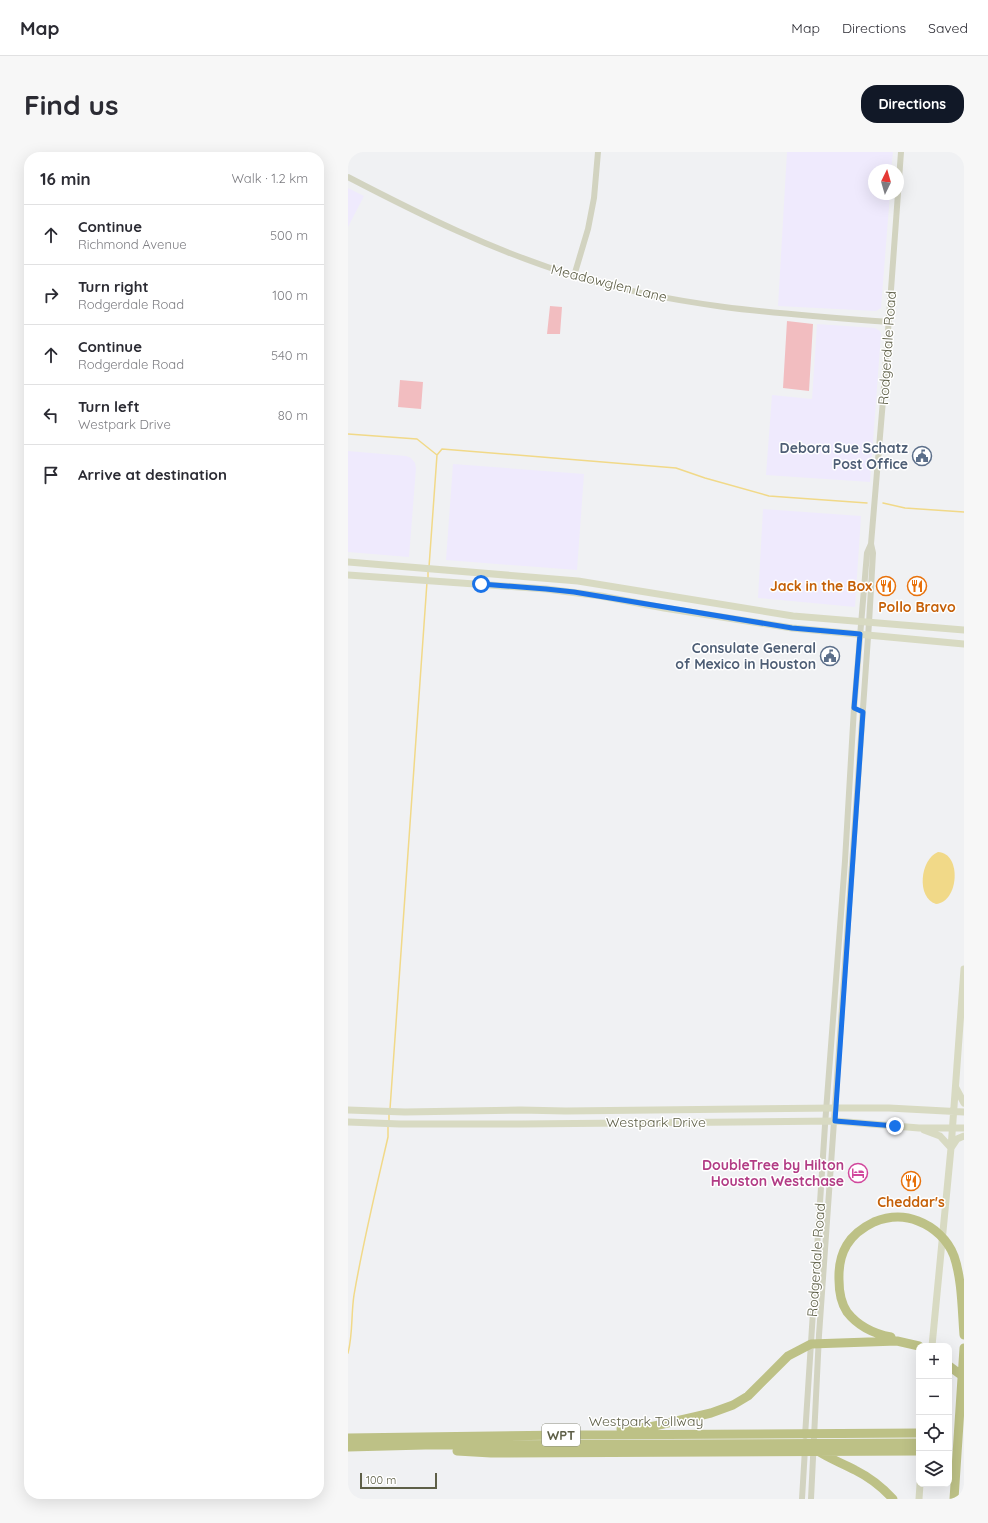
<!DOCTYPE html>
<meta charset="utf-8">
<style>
:root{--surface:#fff;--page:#f7f7f7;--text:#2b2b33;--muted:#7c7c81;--line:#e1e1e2;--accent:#111827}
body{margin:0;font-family:Quicksand,sans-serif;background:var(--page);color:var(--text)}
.controls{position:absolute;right:12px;bottom:12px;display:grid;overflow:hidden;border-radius:8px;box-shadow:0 4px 16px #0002}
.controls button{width:36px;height:36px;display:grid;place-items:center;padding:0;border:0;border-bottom:1px solid var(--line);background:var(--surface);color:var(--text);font:20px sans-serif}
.compass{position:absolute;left:520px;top:12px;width:36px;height:36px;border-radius:50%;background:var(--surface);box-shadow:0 4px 16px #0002;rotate:5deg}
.scale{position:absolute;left:12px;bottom:10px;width:77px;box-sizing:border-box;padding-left:4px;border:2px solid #5e5f47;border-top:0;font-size:11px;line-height:14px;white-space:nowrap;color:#5e5f47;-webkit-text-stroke:3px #fff;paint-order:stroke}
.stop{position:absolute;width:12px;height:12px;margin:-9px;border:3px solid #1a73e8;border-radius:50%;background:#fff}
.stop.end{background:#1a73e8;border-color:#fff;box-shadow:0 1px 4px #0008}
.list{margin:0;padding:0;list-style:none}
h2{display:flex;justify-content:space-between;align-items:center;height:52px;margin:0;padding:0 16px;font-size:17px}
h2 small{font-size:13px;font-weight:400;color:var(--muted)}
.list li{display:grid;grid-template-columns:26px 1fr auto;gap:12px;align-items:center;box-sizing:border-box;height:60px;padding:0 16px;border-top:1px solid var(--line)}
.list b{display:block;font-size:15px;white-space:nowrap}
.list p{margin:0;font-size:13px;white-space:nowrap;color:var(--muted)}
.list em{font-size:13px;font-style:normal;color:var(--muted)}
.icon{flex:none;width:22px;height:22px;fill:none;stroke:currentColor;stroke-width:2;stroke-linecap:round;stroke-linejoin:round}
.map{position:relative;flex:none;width:616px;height:1347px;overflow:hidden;border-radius:16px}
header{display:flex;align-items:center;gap:24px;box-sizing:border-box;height:56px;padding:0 20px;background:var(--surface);border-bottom:1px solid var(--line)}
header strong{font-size:19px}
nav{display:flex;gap:22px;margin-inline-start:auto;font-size:14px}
.intro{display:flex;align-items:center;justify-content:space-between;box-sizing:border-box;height:96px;padding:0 24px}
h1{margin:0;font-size:28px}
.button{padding:10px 18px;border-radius:16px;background:var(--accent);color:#fff;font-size:14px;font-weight:700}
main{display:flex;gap:24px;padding:0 24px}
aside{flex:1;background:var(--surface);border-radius:16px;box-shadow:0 4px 16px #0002}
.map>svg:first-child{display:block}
</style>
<header>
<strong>Map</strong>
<nav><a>Map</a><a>Directions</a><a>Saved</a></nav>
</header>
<div class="intro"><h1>Find us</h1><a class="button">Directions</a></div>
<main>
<aside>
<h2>16 min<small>Walk · 1.2 km</small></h2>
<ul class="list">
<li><svg class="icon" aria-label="ahead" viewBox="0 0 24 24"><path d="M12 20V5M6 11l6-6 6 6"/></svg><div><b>Continue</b><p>Richmond Avenue</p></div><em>500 m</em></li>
<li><svg class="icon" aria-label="right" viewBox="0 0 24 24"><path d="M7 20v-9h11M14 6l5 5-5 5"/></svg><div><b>Turn right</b><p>Rodgerdale Road</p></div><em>100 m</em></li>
<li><svg class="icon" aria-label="ahead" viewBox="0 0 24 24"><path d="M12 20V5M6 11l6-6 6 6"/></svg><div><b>Continue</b><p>Rodgerdale Road</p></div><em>540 m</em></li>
<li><svg class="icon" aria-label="left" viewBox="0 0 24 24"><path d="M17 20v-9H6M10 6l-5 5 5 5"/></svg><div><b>Turn left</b><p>Westpark Drive</p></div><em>80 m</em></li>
<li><svg class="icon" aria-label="arrive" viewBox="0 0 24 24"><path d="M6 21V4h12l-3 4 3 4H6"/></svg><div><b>Arrive at destination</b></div></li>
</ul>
</aside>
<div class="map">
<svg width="616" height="1347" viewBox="0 0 616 1347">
<rect width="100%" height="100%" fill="#f0f1f3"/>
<!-- commercial -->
<path fill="#efeafd" d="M439 0H545L543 18H526V42H542L533 156 528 159 430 154Z
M0 36 16 44 0 75Z
M469 172 527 176 532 179 533 182 522 330 418 323 424 243 464 247Z
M0 299 58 304 63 306 67 311 68 316 61 405 0 400Z
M105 312 236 322 229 418 98 408Z
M415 357 513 364 507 455 410 446Z"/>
<!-- green -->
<path fill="#f2bdc0" d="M202 154 214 155 212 182H199Z
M439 169 465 172 461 239 435 236Z
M52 228 75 230 73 257 50 255Z"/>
<!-- water -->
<path fill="#f1d988" d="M590 700C614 701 611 750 588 752 568 746 572 707 590 700Z"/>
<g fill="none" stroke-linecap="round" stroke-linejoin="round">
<!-- stream -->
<path stroke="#f1d988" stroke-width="1.5" d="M0 282 69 287 89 303
M535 351 557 356 616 360
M81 415 89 303 94 297 328 316 357 326 421 344 519 351
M80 427V418
M42 957 79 430
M41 969V961
M0 1201C5 1182 3 1162 6 1143 15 1090 28 1037 40 985V973"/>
<!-- tertiary -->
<path stroke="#d2d3c0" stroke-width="6" d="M0 25C73 63 146 99 224 123 327 155 434 162 540 170
M226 124 240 77 246 46 250 0
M457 1284 477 973 497 709 506 556 519 401 523 392
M454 1347 457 1297
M463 1347 471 1183 521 471 525 401 523 392 535 248 553 0"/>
<!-- secondary -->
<path stroke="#d8dac2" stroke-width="7" d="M0 410 230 429 445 464 616 478
M0 423 198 437 253 444 316 456 444 476 616 492
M608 936 616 951
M0 958 57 960 172 958 218 959 488 956H541L616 960
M0 970 52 972H173L487 969 571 976H616
M576 978 592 984 603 996 609 987 616 984
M584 1194 603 996 616 817
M571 1347 572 1332"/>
<!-- motorway -->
<path stroke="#bdc186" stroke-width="9" d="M543 1185C527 1182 510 1174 499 1160 493 1151 491 1139 491 1128 490 1100 501 1082 526 1070 541 1064 555 1063 570 1069 586 1075 600 1088 606 1104 614 1127 614 1158 616 1183
M601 1214 616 1225
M273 1277 302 1275 346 1265 363 1261 385 1253 400 1244 440 1204 463 1192 549 1189 571 1194
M0 1286 222 1283 571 1281
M0 1295 77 1293 571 1291
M109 1299 143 1301 571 1299
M470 1299C482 1307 494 1311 507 1318 521 1325 534 1335 545 1347
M606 1347 616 1196"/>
</g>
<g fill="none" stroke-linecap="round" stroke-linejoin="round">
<!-- route -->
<path stroke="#1a73e8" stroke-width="5" d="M133 432 198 437 226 440 444 476 512 482 506 556 515 560 487 969 547 974"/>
</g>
<!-- icons -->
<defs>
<symbol id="civic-ring" viewBox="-11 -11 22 22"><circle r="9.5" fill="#fff" stroke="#5c6f8a" stroke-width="1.5"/><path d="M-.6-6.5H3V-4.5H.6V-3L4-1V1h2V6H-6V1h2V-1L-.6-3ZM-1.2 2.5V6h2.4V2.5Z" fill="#5c6f8a"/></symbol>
<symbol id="restaurant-ring" viewBox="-11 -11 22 22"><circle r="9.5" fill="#fff" stroke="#e8710a" stroke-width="1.5"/><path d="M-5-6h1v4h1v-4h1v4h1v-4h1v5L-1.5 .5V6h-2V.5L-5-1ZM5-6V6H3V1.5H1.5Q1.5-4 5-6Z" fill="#e8710a"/></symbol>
<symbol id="hotel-ring" viewBox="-11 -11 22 22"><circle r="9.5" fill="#fff" stroke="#d1479c" stroke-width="1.5"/><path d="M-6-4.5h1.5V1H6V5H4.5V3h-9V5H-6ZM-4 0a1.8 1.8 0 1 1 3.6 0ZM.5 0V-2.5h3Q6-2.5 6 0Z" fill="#d1479c"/></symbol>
</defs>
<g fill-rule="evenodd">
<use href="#civic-ring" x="563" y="293" width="22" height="22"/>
<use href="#restaurant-ring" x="527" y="423" width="22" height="22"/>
<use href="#restaurant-ring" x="558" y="423" width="22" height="22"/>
<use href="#civic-ring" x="471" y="493" width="22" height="22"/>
<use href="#hotel-ring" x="499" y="1010" width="22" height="22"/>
<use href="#restaurant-ring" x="552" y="1018" width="22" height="22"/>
</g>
<g text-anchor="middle" stroke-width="3" stroke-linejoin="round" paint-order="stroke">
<!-- shield labels -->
<rect fill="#fff" stroke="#8e8f7e" stroke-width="1" x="194" y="1272" width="38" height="22" rx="3"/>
<g font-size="13" font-weight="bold" fill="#5e5f47">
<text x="213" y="1288">WPT</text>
</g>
<!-- street labels -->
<g font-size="14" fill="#5e5f47" stroke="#fff">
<text transform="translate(261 131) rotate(14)" y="5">Meadowglen Lane</text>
<text transform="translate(539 196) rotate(-86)" y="5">Rodgerdale Road</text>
<text x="308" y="975">Westpark Drive</text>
<text transform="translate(468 1108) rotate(-86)" y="5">Rodgerdale Road</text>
<text x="298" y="1274">Westpark Tollway</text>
</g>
<!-- service labels -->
<g font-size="14" font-weight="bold" fill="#4e5e75" stroke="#fff" text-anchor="end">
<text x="560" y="301">Debora Sue Schatz<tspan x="560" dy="16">Post Office</tspan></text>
<text x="468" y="501">Consulate General<tspan x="468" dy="16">of Mexico in Houston</tspan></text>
</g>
<!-- food labels -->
<g font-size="14" font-weight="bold" fill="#c56008" stroke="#fff">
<text x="524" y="439" text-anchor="end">Jack in the Box</text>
<text x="569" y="460">Pollo Bravo</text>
<text x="563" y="1055">Cheddar's</text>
</g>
<!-- hotel labels -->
<g font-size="14" font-weight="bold" fill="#b23c85" stroke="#fff" text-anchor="end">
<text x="496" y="1018">DoubleTree by Hilton<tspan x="496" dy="16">Houston Westchase</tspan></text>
</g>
</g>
</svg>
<div class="controls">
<button>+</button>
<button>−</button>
<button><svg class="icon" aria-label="locate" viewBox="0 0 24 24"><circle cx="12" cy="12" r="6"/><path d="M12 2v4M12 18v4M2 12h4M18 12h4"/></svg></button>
<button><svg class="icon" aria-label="layers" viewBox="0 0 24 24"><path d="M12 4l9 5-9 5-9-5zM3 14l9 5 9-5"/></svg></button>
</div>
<svg class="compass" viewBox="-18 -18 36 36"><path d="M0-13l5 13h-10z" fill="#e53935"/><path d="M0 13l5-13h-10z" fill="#7c7c81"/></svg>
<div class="scale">100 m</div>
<div class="stop" style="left:133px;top:432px"></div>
<div class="stop end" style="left:547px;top:974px"></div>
</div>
</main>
